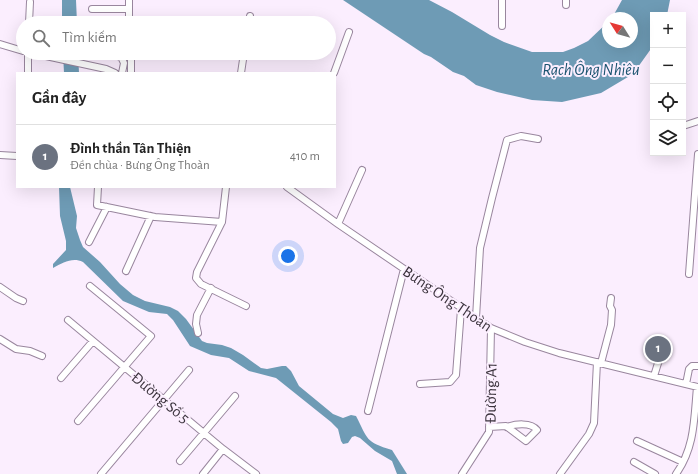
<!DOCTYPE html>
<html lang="vi">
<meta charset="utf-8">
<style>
:root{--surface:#fff;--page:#f6f6f6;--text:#222;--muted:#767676;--line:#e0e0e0;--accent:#615cd4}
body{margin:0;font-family:"Alegreya Sans",sans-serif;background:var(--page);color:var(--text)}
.controls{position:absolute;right:12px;top:12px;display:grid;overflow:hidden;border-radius:0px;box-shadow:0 4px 16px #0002}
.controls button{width:36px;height:36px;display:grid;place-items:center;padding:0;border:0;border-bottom:1px solid var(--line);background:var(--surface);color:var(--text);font:20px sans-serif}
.compass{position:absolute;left:602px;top:12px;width:36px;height:36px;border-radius:50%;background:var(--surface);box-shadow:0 4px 16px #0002;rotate:307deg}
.you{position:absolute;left:288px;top:256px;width:14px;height:14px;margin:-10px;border:3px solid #fff;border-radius:50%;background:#1a73e8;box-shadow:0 0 0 6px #1a73e833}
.badge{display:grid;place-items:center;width:26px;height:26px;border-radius:50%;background:var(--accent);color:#fff;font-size:13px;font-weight:700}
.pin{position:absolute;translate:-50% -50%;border:2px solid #fff;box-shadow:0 1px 4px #0006}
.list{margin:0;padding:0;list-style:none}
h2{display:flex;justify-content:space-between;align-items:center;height:52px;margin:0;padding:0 16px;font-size:17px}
h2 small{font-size:13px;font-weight:400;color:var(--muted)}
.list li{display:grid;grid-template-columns:26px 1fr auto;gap:12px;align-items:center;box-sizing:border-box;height:64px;padding:0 16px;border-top:1px solid var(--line)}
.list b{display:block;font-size:15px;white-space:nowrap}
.list p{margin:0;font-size:13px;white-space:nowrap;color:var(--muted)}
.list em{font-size:13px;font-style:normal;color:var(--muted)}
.icon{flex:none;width:22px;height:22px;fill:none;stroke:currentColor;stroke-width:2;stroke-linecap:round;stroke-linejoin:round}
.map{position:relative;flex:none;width:698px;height:474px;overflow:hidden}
.search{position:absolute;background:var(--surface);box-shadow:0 4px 16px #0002;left:16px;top:16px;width:320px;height:44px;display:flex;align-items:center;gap:10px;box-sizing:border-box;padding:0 14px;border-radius:22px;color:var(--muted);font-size:15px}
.panel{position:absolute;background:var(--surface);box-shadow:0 4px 16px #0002;left:16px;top:72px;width:320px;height:116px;border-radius:0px}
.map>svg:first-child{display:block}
</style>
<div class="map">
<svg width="698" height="474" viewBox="0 0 698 474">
<rect width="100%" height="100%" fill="#fbeefe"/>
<!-- water -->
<path fill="#6e9bb5" d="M62 0H76L77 23H62Z
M343 0H429L452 12 490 35 504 42 532 52H563L574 48 588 41 608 22V42H632V18H612L622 0H670L667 15H653V46L633 74 601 93 562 102 532 100 497 92 476 85 464 76 453 72 431 57 424 54Z
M63 53H78L79 73H64Z
M59 187H70L77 216 76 228 80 240 83 247 100 262 120 284 133 295 145 301 170 307 178 311 186 319 202 341 207 343 222 345 231 348 243 355 261 368 267 369 282 366H286L291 371 299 386 333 414 343 418 351 415 356 416C368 439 365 442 392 450L407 474H397L392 461 375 451 360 438 355 436 352 437 348 443 343 444 341 441 338 429 331 422 276 378 249 371 229 358 211 355 190 346 173 320 167 314 149 312 123 301 83 262C72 257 63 263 53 268V264L66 250V241L60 216Z"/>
<!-- building -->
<path fill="#6b596f" d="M646 343H670V356L646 355Z"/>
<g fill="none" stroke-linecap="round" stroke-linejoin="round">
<defs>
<path id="minor" d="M129 0V23
M566 0V5
M92 9H129
M29 23 30 2
M249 23 250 16
M502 26V0
M0 44 23 51
M28 53V73
M32 53 106 69 115 73
M93 53C103 54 112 54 121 57L124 63 122 73
M131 53V73
M241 73 244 53
M334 73 349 32
M683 126 698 121
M0 155 17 156
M98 187 97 205 155 217 222 222
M226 187 222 222 197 272 196 278 201 284 246 306
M287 187 338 224 491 328 525 342 559 353 698 387
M338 224 362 170
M89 242 107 207
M126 271 151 216
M689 274 698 154
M0 287 16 298 23 301
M476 318 480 248 492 198 507 140 521 136 538 139
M68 320 223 449 256 474
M198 333 196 324 197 315 211 288
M0 339 16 349 30 351 42 356
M601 363 611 325 612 310 610 306 611 298
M654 376 659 360
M61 378 93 341
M420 384 450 382 456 375 461 309
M686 384 689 369 692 366H698
M368 411 404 269
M78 421 151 336 90 286
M489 427 506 426 526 441 537 430C531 422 515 424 507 427
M637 441 683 462
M180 461 235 396
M634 462 655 474
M101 474 189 370
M203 474 223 449
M462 474 489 432 491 328
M560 474 589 434 594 423 597 362
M676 474C695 447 694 419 697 387"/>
</defs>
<!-- minor casing -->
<use href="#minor" stroke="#99869e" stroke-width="8"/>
<!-- minor -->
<use href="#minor" stroke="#fff" stroke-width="6"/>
</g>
<g text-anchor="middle" stroke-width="4" stroke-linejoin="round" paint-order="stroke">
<!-- street labels -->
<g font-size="16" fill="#3b333d" stroke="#fbeefe">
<text transform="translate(448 298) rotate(34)" y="6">Bưng Ông Thoàn</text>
<text transform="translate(490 393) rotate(-89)" y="6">Đường A1</text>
<text transform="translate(161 397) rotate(40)" y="6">Đường Số 5</text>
</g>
<!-- water labels -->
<g font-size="17" font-style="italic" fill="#1b5470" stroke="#fbeefe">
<text x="591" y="75">Rạch Ông Nhiêu</text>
</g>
</g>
</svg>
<div class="controls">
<button>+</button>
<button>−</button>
<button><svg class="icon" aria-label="locate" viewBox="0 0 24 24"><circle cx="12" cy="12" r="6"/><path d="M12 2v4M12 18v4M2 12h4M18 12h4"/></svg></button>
<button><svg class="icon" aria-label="layers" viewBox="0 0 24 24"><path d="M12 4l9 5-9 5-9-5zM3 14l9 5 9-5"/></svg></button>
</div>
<svg class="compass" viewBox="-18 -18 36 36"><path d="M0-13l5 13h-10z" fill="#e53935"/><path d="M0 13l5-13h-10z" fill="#767676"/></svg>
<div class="you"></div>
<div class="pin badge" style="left:658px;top:349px;background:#6b7280">1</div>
<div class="search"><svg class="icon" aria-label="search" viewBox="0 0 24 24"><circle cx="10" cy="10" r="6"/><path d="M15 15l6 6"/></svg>Tìm kiếm</div>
<section class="panel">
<h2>Gần đây<small></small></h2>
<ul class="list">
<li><span class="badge" style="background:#6b7280">1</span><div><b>Đình thần Tân Thiện</b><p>Đền chùa · Bưng Ông Thoàn</p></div><em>410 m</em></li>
</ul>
</section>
</div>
